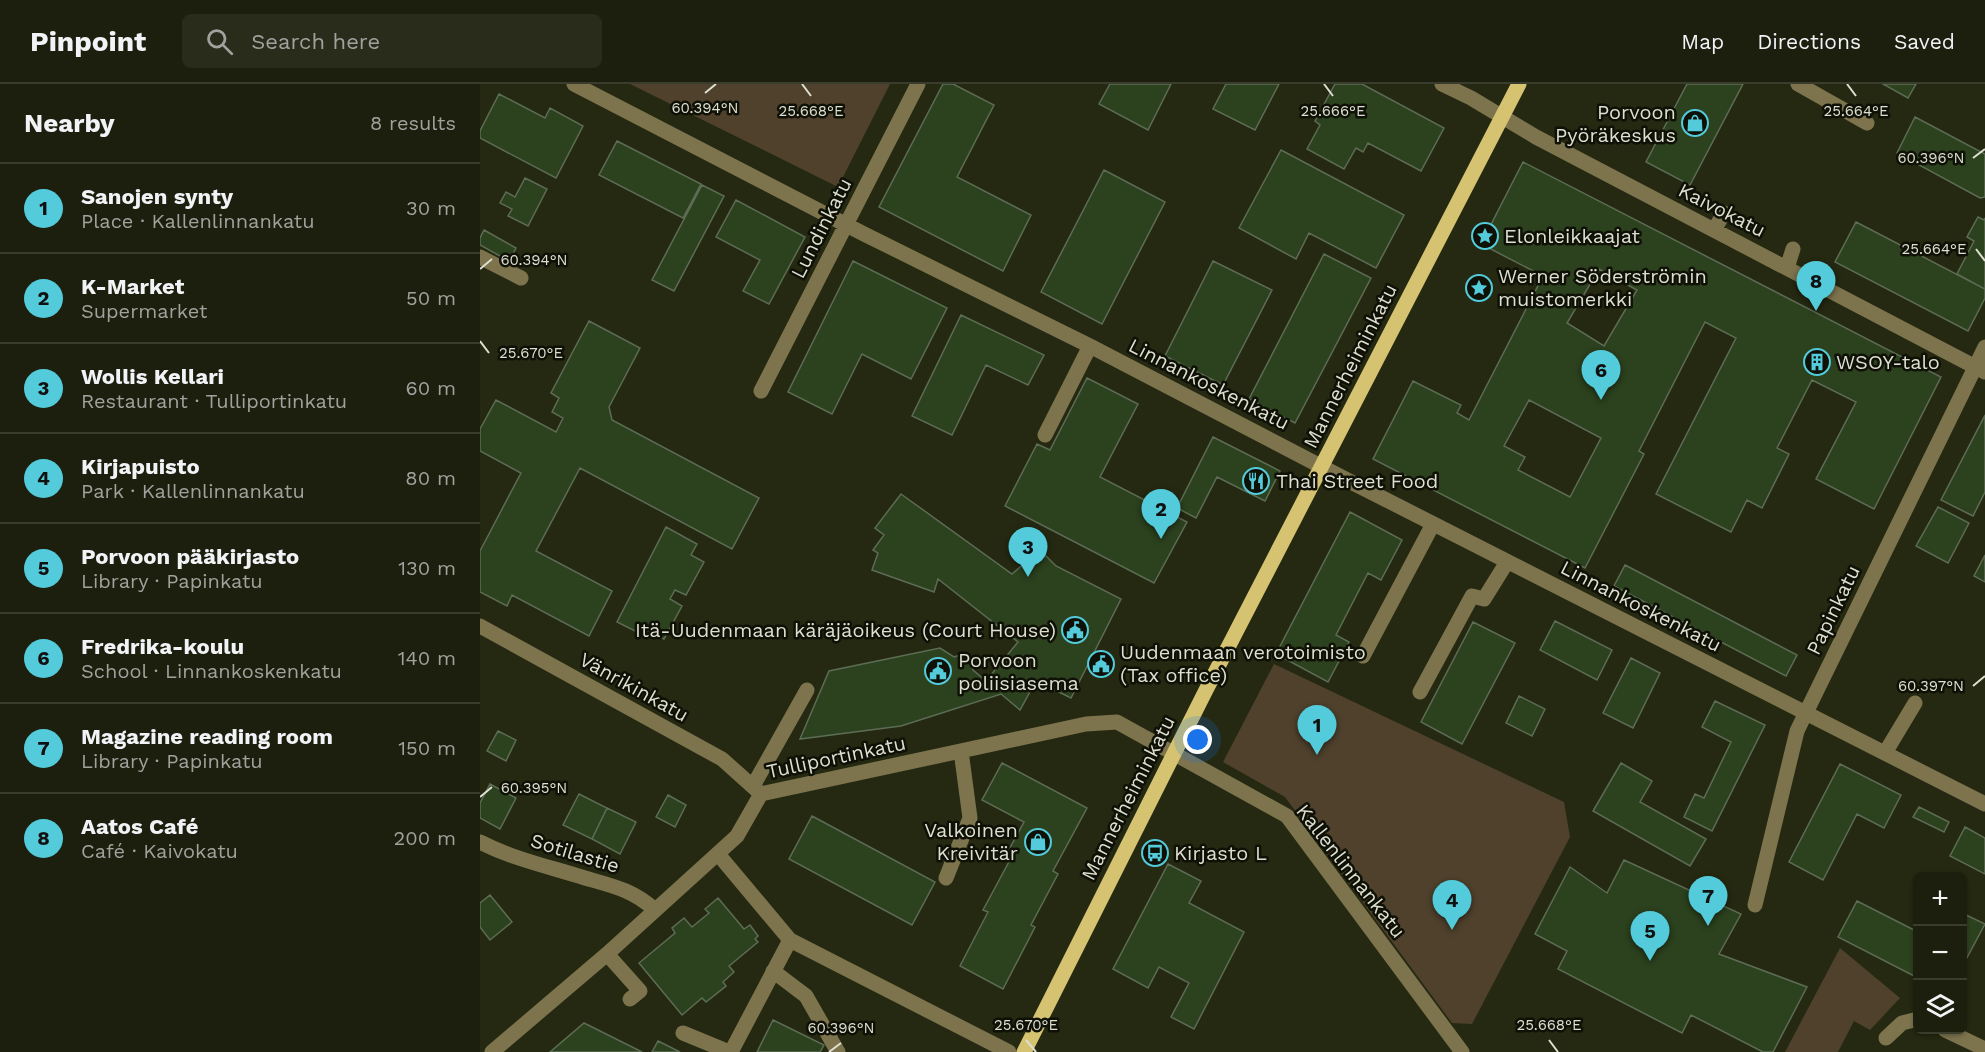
<!DOCTYPE html>
<meta charset="utf-8">
<style>
:root{--surface:#1c1f0d;--page:#292c1b;--text:#f1f3f6;--muted:#a0a29d;--line:#3a3d2e;--accent:#53cbdb}
body{margin:0;font-family:"Work Sans",sans-serif;background:var(--page);color:var(--text)}
.controls{position:absolute;right:18px;bottom:18px;display:grid;overflow:hidden;border-radius:9px;box-shadow:0 2px 4px #0004}
.controls button{width:54px;height:54px;display:grid;place-items:center;padding:0;border:0;border-bottom:2px solid var(--line);background:var(--surface);color:var(--text);font:30px sans-serif}
.you{position:absolute;left:718px;top:656px;width:21px;height:21px;margin:-15px;border:4px solid #fff;border-radius:50%;background:#1a73e8;box-shadow:0 0 0 9px #1a73e833}
.badge{display:grid;place-items:center;width:39px;height:39px;border-radius:50%;background:var(--accent);color:#111;font-size:20px;font-weight:700}
.pin{position:absolute;translate:-50% -50px;filter:drop-shadow(0 2px 3px #0008)}
.pin::after{content:'';position:absolute;top:32px;width:21px;height:18px;background:inherit;clip-path:polygon(0 0,100% 0,50% 100%)}
.list{margin:0;padding:0;list-style:none}
h2{display:flex;justify-content:space-between;align-items:center;height:78px;margin:0;padding:0 24px;font-size:26px}
h2 small{font-size:20px;font-weight:400;color:var(--muted)}
.list li{display:grid;grid-template-columns:39px 1fr auto;gap:18px;align-items:center;box-sizing:border-box;height:90px;padding:0 24px;border-top:2px solid var(--line)}
.list b{display:block;font-size:22px;white-space:nowrap}
.list p{margin:0;font-size:20px;white-space:nowrap;color:var(--muted)}
.list em{font-size:20px;font-style:normal;color:var(--muted)}
.icon{flex:none;width:33px;height:33px;fill:none;stroke:currentColor;stroke-width:2;stroke-linecap:round;stroke-linejoin:round}
.map{position:relative;flex:none;width:1505px;height:968px;overflow:hidden}
header{display:flex;align-items:center;gap:36px;box-sizing:border-box;height:84px;padding:0 30px;background:var(--surface);border-bottom:2px solid var(--line)}
header strong{font-size:28px}
nav{display:flex;gap:33px;margin-inline-start:auto;font-size:21px}
.search{width:420px;height:54px;background:var(--page);display:flex;align-items:center;gap:15px;box-sizing:border-box;padding:0 21px;border-radius:9px;color:var(--muted);font-size:22px}
main{display:flex}
aside{flex:1;background:var(--surface)}
.map>svg:first-child{display:block}
</style>
<header>
<strong>Pinpoint</strong>
<div class="search"><svg class="icon" aria-label="search" viewBox="0 0 24 24"><circle cx="10" cy="10" r="6"/><path d="M15 15l6 6"/></svg>Search here</div>
<nav><a>Map</a><a>Directions</a><a>Saved</a></nav>
</header>
<main>
<aside>
<h2>Nearby<small>8 results</small></h2>
<ul class="list">
<li><span class="badge">1</span><div><b>Sanojen synty</b><p>Place · Kallenlinnankatu</p></div><em>30 m</em></li>
<li><span class="badge">2</span><div><b>K-Market</b><p>Supermarket</p></div><em>50 m</em></li>
<li><span class="badge">3</span><div><b>Wollis Kellari</b><p>Restaurant · Tulliportinkatu</p></div><em>60 m</em></li>
<li><span class="badge">4</span><div><b>Kirjapuisto</b><p>Park · Kallenlinnankatu</p></div><em>80 m</em></li>
<li><span class="badge">5</span><div><b>Porvoon pääkirjasto</b><p>Library · Papinkatu</p></div><em>130 m</em></li>
<li><span class="badge">6</span><div><b>Fredrika-koulu</b><p>School · Linnankoskenkatu</p></div><em>140 m</em></li>
<li><span class="badge">7</span><div><b>Magazine reading room</b><p>Library · Papinkatu</p></div><em>150 m</em></li>
<li><span class="badge">8</span><div><b>Aatos Café</b><p>Café · Kaivokatu</p></div><em>200 m</em></li>
</ul>
</aside>
<div class="map">
<svg width="1505" height="968" viewBox="0 0 1505 968">
<rect width="100%" height="100%" fill="#252911"/>
<!-- green -->
<path fill="#4f412c" d="M150 0H410L358 103Z
M794 580 1084 718 1090 753 992 940 972 939 805 713 743 678Z
M1360 864 1420 914 1390 946 1374 937 1358 968H1305Z"/>
<!-- building -->
<path fill="#2c411e" stroke="#5d6c54" stroke-width="1.5" fill-rule="evenodd" d="M463 0H473L514 21 477 93 551 131 523 187 399 123Z
M630 0H691L668 46 619 20Z
M746 0H799L775 46 733 25Z
M855 0H882L964 44 941 87 888 59 883 68 876 64 864 85 827 65 840 41 835 37Z
M1207 0H1263L1210 101 1166 78Z
M1403 0H1436L1428 14Z
M19 10 65 34 70 24 103 42 76 94 0 54V47Z
M1435 33 1505 70V113L1500 114 1417 69Z
M137 57 221 100 203 134 119 91Z
M801 66 924 131 896 184 829 149 816 175 759 144Z
M1043 78 1461 293 1394 425 1336 395 1376 318 1332 296 1297 364 1309 370 1282 424 1267 416 1251 448 1176 410 1256 254 1225 238 1159 367 1164 370 1105 484 893 375 933 297 981 321 977 329 989 336 1063 192 1001 160ZM1119 185 1157 206 1124 262 1087 239ZM1049 316 1121 354 1090 413 1038 386 1045 373 1024 362Z
M624 86 685 118 622 240 561 208Z
M45 94 67 105 48 142 28 132 32 125 20 119 26 108 35 113Z
M222 101 244 112 194 207 172 196Z
M256 116 325 153 289 220 263 207 280 176 236 153Z
M1498 133 1504 136 1505 134V205L1477 190 1494 157 1487 153Z
M1376 138 1505 205V214L1488 247 1355 178Z
M4 146 36 164 29 177 0 161V154Z
M844 170 891 194 815 339 769 315Z
M373 177 467 224 431 295 382 270 352 330 308 308Z
M733 177 792 206 743 301 685 272Z
M481 231 564 271 548 301 506 281 472 351 432 332Z
M109 237 160 264 129 323 132 336 279 414 252 465 100 384 56 467 132 507 109 552 32 511 27 522 0 508V467L41 389 0 367V345L16 316 76 348 83 334 72 328 79 314 71 309Z
M607 294 658 320 620 393 707 438 674 499 525 422 557 360 570 366Z
M1505 331V408L1493 432 1461 416Z
M733 353 800 387 785 417 737 393 716 434 697 424Z
M421 410 532 490 560 466 576 482 641 515 591 614 556 597 540 626 521 610 421 642 320 655 349 587 460 564 474 573 480 571 490 576 493 586 506 597 538 558 458 495 454 508 392 486 398 469 393 466 404 451 395 444Z
M1458 423 1489 439 1468 479 1436 462Z
M870 428 922 456 901 496 888 489 856 551 869 558 848 598 796 570Z
M186 443 217 460 211 471 224 478 206 511 195 506 190 515 202 522 184 555 172 549 169 554 137 538Z
M1505 471V498L1494 492Z
M1145 481 1317 571 1306 592 1134 502Z
M1075 537 1132 566 1117 596 1060 566Z
M993 538 1035 559 982 660 941 638Z
M1151 574 1180 589 1153 644 1123 629Z
M1039 612 1065 625 1052 652 1026 639Z
M1235 617 1285 641 1232 747 1204 733 1215 710 1224 714 1251 658 1222 643Z
M18 647 36 656 26 677 7 667Z
M522 679 607 724 573 787 578 790 551 841 555 843 523 905 480 882 508 828 503 826 531 774 526 771 544 738 502 716Z
M1141 679 1172 697 1160 718 1226 755 1210 782 1113 727Z
M1360 680 1421 711 1404 744 1377 730 1343 796 1309 778Z
M10 700 36 714 20 745 0 734V719Z
M99 710 127 724 112 755 83 741Z
M188 711 206 721 195 743 176 733Z
M1439 723 1469 738 1464 748 1433 733Z
M127 724 156 738 140 770 112 755Z
M332 732 455 798 432 841 309 775Z
M1485 743 1505 754V790L1470 772Z
M1144 776 1261 830 1239 870 1327 903 1293 968H1283L1211 931 1202 949 1078 885 1087 867 1055 850 1090 783 1127 809Z
M688 780 721 797 709 819 764 848 714 945 691 933 709 899 679 883 668 904 633 885Z
M10 811 32 838 10 856 0 843V819Z
M238 814 264 845 270 841 278 852 275 855 278 858 249 882 254 888 243 898 246 902 226 918 222 914 202 931 159 879 195 849 192 844 204 834 212 843 229 829 225 825Z
M1377 817 1438 848V894L1358 853Z
M1482 829 1505 840 1482 883Z
M293 936 344 961 340 968H277Z
M104 939 162 968H70Z
M178 957 200 968H172Z"/>
<g fill="none" stroke-linecap="round" stroke-linejoin="round">
<!-- minor -->
<path stroke="#7d744e" stroke-width="15" d="M94 0 384 150 610 262 873 399 1505 720
M962 0 991 14 1056 53 1505 288
M1318 0 1387 39
M1234 146 1244 129
M0 173 41 194
M1307 184 1313 165
M281 307 438 0
M565 351 610 262
M0 542 242 675 281 710
M883 572 953 440
M940 608 992 512 1004 515 1027 478
M1405 669 1435 619
M273 702 327 606
M0 758C33 775 70 783 105 794 133 802 153 806 175 826
M238 770 310 856 529 968
M466 794 490 734 481 667
M1275 821 1317 647 1505 263
M127 870 160 907 150 915
M293 887 326 912 358 968
M1465 946 1505 965
M203 949 249 968
M1406 954 1422 939 1438 935
M12 968 127 870 257 752 281 710 606 640 637 638 807 732 982 968
M251 968 310 856"/>
<!-- major -->
<path stroke="#d5c372" stroke-width="15" d="M544 968 725 608 1039 0"/>
</g>
<!-- ticks -->
<path fill="none" stroke="#dddfd1" stroke-width="2" d="M322 0 331 12M844 0 853 12M1367 0 1376 12M225 9 236 0M1493 74 1505 65M1496 165 1505 177M0 185 12 175M0 257 9 269M1493 602 1505 592M0 713 12 703M546 956 556 968M1069 956 1078 968M349 968 361 959"/>
<!-- icons -->
<defs>
<symbol id="shop-ring" viewBox="-11 -11 22 22"><circle r="9.5" fill="#0f1006" stroke="#53cbdb" stroke-width="1.5"/><path d="M-5-2.5h2.3a2.7 3.5 0 0 1 5.4 0H5L5.5 6h-11ZM-1.5-2.5h3a1.5 2.3 0 0 0-3 0Z" fill="#53cbdb"/></symbol>
<symbol id="sight-ring" viewBox="-11 -11 22 22"><circle r="9.5" fill="#0f1006" stroke="#53cbdb" stroke-width="1.5"/><path d="M0-6L1.8-2.2L6-1.7L2.9 1.2L3.7 5.4L0 3.3L-3.7 5.4L-2.9 1.2L-6-1.7L-1.8-2.2Z" fill="#53cbdb"/></symbol>
<symbol id="building-ring" viewBox="-11 -11 22 22"><circle r="9.5" fill="#0f1006" stroke="#53cbdb" stroke-width="1.5"/><path d="M-4-6H4V6H1V3H-1V6H-4ZM-2.5-4.3h1.7v1.8h-1.7ZM.8-4.3h1.7v1.8H.8ZM-2.5-1h1.7V.8h-1.7ZM.8-1h1.7V.8H.8Z" fill="#53cbdb"/></symbol>
<symbol id="restaurant-ring" viewBox="-11 -11 22 22"><circle r="9.5" fill="#0f1006" stroke="#53cbdb" stroke-width="1.5"/><path d="M-5-6h1v4h1v-4h1v4h1v-4h1v5L-1.5 .5V6h-2V.5L-5-1ZM5-6V6H3V1.5H1.5Q1.5-4 5-6Z" fill="#53cbdb"/></symbol>
<symbol id="civic-ring" viewBox="-11 -11 22 22"><circle r="9.5" fill="#0f1006" stroke="#53cbdb" stroke-width="1.5"/><path d="M-.6-6.5H3V-4.5H.6V-3L4-1V1h2V6H-6V1h2V-1L-.6-3ZM-1.2 2.5V6h2.4V2.5Z" fill="#53cbdb"/></symbol>
<symbol id="bus-ring" viewBox="-11 -11 22 22"><circle r="9.5" fill="#0f1006" stroke="#53cbdb" stroke-width="1.5"/><path d="M-5-6H5V4H4V6H2V4H-2V6H-4V4H-5ZM-3.5-4V0h7V-4ZM-3.5 1.2v1.5H-2V1.2ZM2 1.2v1.5H3.5V1.2Z" fill="#53cbdb"/></symbol>
</defs>
<g fill-rule="evenodd">
<use href="#shop-ring" x="1200" y="24" width="30" height="30"/>
<use href="#sight-ring" x="990" y="137" width="30" height="30"/>
<use href="#sight-ring" x="984" y="189" width="30" height="30"/>
<use href="#building-ring" x="1322" y="263" width="30" height="30"/>
<use href="#restaurant-ring" x="761" y="382" width="30" height="30"/>
<use href="#civic-ring" x="580" y="531" width="30" height="30"/>
<use href="#civic-ring" x="606" y="565" width="30" height="30"/>
<use href="#civic-ring" x="443" y="572" width="30" height="30"/>
<use href="#shop-ring" x="543" y="743" width="30" height="30"/>
<use href="#bus-ring" x="660" y="754" width="30" height="30"/>
</g>
<g text-anchor="middle" stroke-width="5" stroke-linejoin="round" paint-order="stroke">
<!-- poi labels -->
<g font-size="20" fill="#dddfd1" stroke="#0f1006" text-anchor="start">
<text x="1196" y="35" text-anchor="end">Porvoon<tspan x="1196" dy="23">Pyöräkeskus</tspan></text>
<text x="1024" y="159">Elonleikkaajat</text>
<text x="1018" y="199">Werner Söderströmin<tspan x="1018" dy="23">muistomerkki</tspan></text>
<text x="1356" y="285">WSOY-talo</text>
<text x="796" y="404">Thai Street Food</text>
<text x="576" y="553" text-anchor="end">Itä-Uudenmaan käräjäoikeus (Court House)</text>
<text x="640" y="575">Uudenmaan verotoimisto<tspan x="640" dy="23">(Tax office)</tspan></text>
<text x="478" y="583">Porvoon<tspan x="478" dy="23">poliisiasema</tspan></text>
<text x="538" y="753" text-anchor="end">Valkoinen<tspan x="538" dy="23">Kreivitär</tspan></text>
<text x="694" y="776">Kirjasto L</text>
</g>
<!-- street labels -->
<g font-size="20" fill="#dddfd1" stroke="#0f1006">
<text transform="translate(1242 126) rotate(27)" y="7">Kaivokatu</text>
<text transform="translate(341 144) rotate(-63)" y="7">Lundinkatu</text>
<text transform="translate(870 282) rotate(-63)" y="7">Mannerheiminkatu</text>
<text transform="translate(729 300) rotate(27)" y="7">Linnankoskenkatu</text>
<text transform="translate(1161 522) rotate(27)" y="7">Linnankoskenkatu</text>
<text transform="translate(1353 526) rotate(-64)" y="7">Papinkatu</text>
<text transform="translate(154 603) rotate(29)" y="7">Vänrikinkatu</text>
<text transform="translate(356 673) rotate(-12)" y="7">Tulliportinkatu</text>
<text transform="translate(648 714) rotate(-63)" y="7">Mannerheiminkatu</text>
<text transform="translate(95 769) rotate(17)" y="7">Sotilastie</text>
<text transform="translate(871 787) rotate(52)" y="7">Kallenlinnankatu</text>
</g>
</g>
<g font-size="15" text-anchor="middle" fill="#dddfd1" stroke="#0f1006" stroke-width="5" stroke-linejoin="round" paint-order="stroke">
<text x="225" y="29">60.394°N</text>
<text x="331" y="32">25.668°E</text>
<text x="853" y="32">25.666°E</text>
<text x="1376" y="32">25.664°E</text>
<text x="1451" y="79">60.396°N</text>
<text x="1454" y="170">25.664°E</text>
<text x="54" y="181">60.394°N</text>
<text x="51" y="274">25.670°E</text>
<text x="1451" y="607">60.397°N</text>
<text x="54" y="709">60.395°N</text>
<text x="546" y="946">25.670°E</text>
<text x="1069" y="946">25.668°E</text>
<text x="361" y="949">60.396°N</text>
</g>
</svg>
<div class="controls">
<button>+</button>
<button>−</button>
<button><svg class="icon" aria-label="layers" viewBox="0 0 24 24"><path d="M12 4l9 5-9 5-9-5zM3 14l9 5 9-5"/></svg></button>
</div>
<div class="you"></div>
<div class="pin badge" style="left:837px;top:671px">1</div>
<div class="pin badge" style="left:681px;top:455px">2</div>
<div class="pin badge" style="left:548px;top:493px">3</div>
<div class="pin badge" style="left:972px;top:846px">4</div>
<div class="pin badge" style="left:1170px;top:877px">5</div>
<div class="pin badge" style="left:1121px;top:316px">6</div>
<div class="pin badge" style="left:1228px;top:842px">7</div>
<div class="pin badge" style="left:1336px;top:227px">8</div>
</div>
</main>
